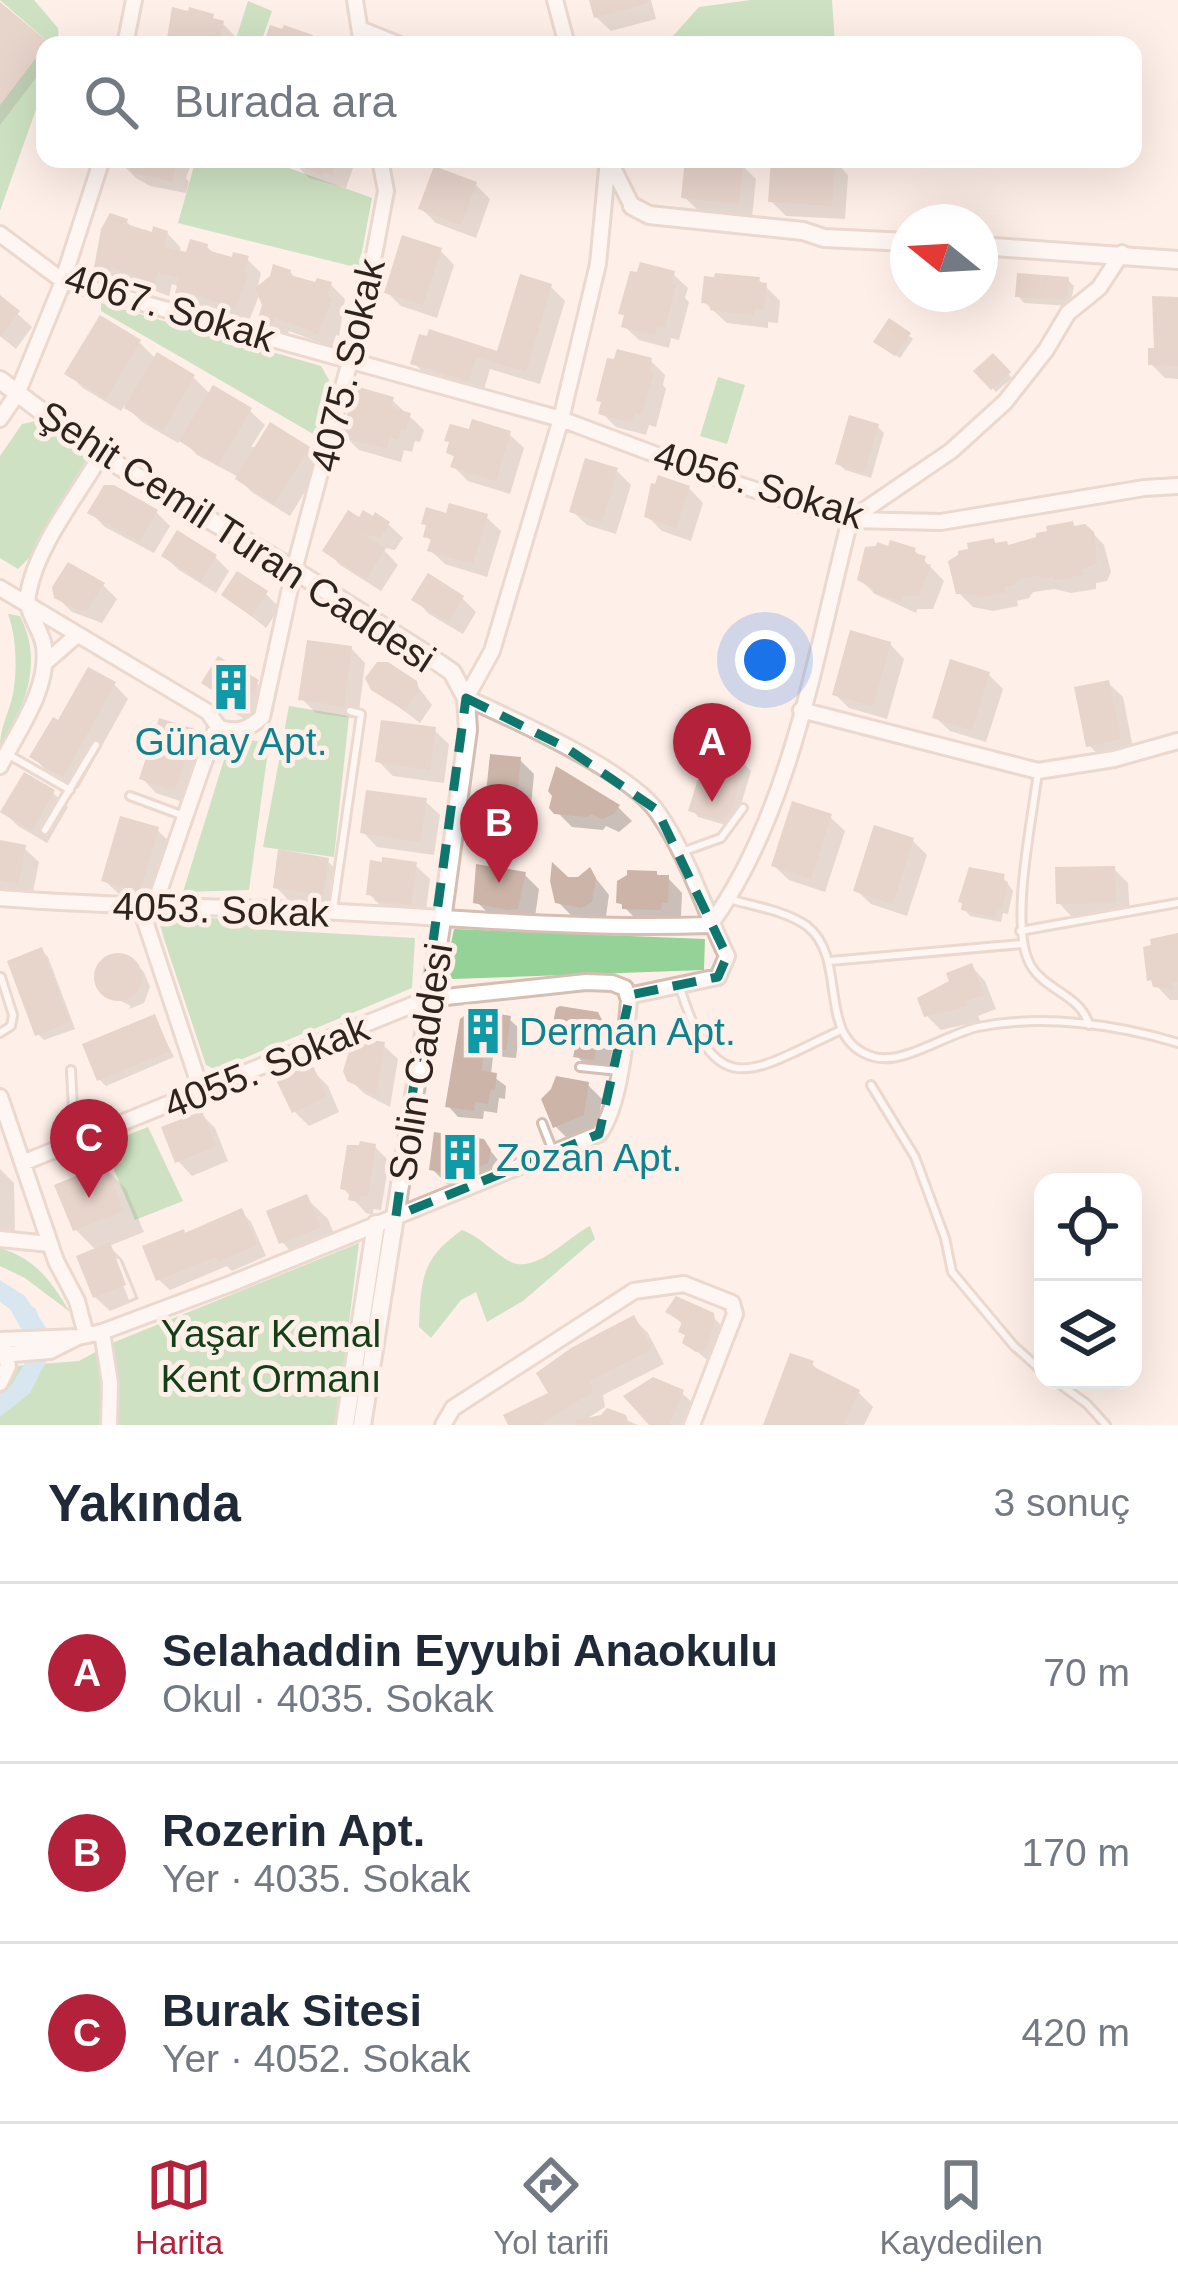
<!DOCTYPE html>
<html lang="tr">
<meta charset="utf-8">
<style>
:root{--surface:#fff;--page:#f2f2f3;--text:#1f2937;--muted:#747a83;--line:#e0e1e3;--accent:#b3213b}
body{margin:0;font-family:Helvetica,sans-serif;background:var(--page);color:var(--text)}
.controls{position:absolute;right:36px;bottom:36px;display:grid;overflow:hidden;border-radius:24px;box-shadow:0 12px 48px #0002}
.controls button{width:108px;height:108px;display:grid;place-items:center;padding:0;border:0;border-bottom:3px solid var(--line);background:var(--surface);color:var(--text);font:60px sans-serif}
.compass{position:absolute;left:890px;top:204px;width:108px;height:108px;border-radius:50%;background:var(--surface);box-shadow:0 12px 48px #0002;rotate:288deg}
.you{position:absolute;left:765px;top:660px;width:42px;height:42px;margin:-30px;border:9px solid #fff;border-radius:50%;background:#1a73e8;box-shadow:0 0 0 18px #1a73e833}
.badge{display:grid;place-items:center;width:78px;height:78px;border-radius:50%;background:var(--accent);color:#fff;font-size:39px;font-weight:700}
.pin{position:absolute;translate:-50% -99px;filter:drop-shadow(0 3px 6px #0008)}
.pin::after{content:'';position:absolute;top:63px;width:42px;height:36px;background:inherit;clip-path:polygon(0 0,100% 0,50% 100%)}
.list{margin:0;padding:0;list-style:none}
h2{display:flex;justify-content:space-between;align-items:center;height:156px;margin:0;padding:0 48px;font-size:51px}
h2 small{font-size:39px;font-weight:400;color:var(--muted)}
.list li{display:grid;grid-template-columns:78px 1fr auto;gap:36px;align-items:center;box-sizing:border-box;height:180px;padding:0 48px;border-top:3px solid var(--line)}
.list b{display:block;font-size:45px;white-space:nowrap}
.list p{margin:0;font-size:39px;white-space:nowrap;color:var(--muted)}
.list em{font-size:39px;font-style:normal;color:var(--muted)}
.icon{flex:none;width:66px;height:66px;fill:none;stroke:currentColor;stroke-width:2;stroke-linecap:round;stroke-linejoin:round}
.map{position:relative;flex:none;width:1178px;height:1425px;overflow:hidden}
.search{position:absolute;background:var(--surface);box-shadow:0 12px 48px #0002;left:36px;right:36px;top:36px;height:132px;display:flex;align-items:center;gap:30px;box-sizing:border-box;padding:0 42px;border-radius:24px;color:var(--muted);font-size:45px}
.sheet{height:696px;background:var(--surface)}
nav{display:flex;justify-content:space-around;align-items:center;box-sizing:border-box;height:168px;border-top:3px solid var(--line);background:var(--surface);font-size:33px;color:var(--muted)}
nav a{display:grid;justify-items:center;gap:6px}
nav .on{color:var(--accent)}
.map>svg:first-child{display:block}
</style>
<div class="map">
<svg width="1178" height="1425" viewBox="0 0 1178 1425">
<rect width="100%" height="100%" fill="#feefe8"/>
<!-- green -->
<path fill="#94d297" d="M0 0H34L58 28 59 45H45L47 41Z
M751 0H832L835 45H675L673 36 699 7Z
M248 1 272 11 260 45H234Z
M45 45V84L0 211V105Z
M196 159H264L372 198 359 268 178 223Z
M101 303 321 366 329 380 315 435 101 311Z
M718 377 745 385 727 444 700 436Z
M36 421 83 453 86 460 29 558 18 569 0 558V456L22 424Z
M8 614 20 616C44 663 25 706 0 748 0 729 6 719 11 702 18 676 17 638 8 614Z
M289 706 349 716 334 857 263 847Z
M231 737 269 743 249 890 183 892Z
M167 917 241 919 252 929 415 938 412 988 216 1070 206 1065 164 939 159 921Z
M454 929 705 939 704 970 453 979 445 973Z
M148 1127 183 1201 135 1220 110 1160 76 1170 72 1157Z
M590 1226 595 1239 523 1301 487 1322 476 1292 461 1300 431 1338 419 1327C421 1279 421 1259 462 1230 481 1237 493 1253 511 1262 536 1274 569 1236 590 1226Z
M359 1243 336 1425H0V1367L79 1361 112 1343Z
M0 1248C36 1259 51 1281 70 1312L25 1278 0 1266Z"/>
<!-- water -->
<path fill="#abdbfa" d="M0 1280 25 1296 47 1329 23 1332 10 1309 0 1302Z
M47 1360 30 1393 0 1417V1392L12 1384 25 1363Z"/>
<!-- shadow -->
<path fill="#0003" fill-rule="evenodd" d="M592 0H651L656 19 611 31 596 17Z
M0 6 47 45 45 66 0 125Z
M223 24 237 38 234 45H169Z
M123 159H193L186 178 189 182 186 193 150 186 136 178 122 164Z
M291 159H356L346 188 309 178Z
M774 159 834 160 848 175 845 219 786 216 771 201Z
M742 165 756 179 752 217 699 211 684 197Z
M475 184 490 199 476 238 436 223 422 209Z
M126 221 135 230 154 235 167 233 181 248 179 253 188 256 207 247 216 255 247 259 261 273 257 290 290 272 298 281 330 284 345 299 339 336 336 335 332 347 289 331 287 335 276 332 261 318 265 305 260 293 249 321 206 305 204 310 193 307 178 292 180 287 172 284 169 296 125 280 124 284 112 281 97 267Z
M440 250 454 265 437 318 401 306 387 292Z
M673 274 688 288 685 298 689 302 679 340 671 338 669 348 639 340 624 326 626 318 622 313Z
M1067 279 1074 286 1070 306 1024 303 1018 296Z
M759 280 780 301 778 323 768 322V328L727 323 704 302Z
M550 286 565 301 540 384 490 369 483 393 428 377 414 363 499 355Z
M0 298 32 327 16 349 0 336Z
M1178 301V379L1165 378 1151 364Z
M890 322 913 339 900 358 881 345Z
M139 342 156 359 193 377 211 395 250 411 265 425 251 447 308 449 322 464 290 516 253 493 235 475 197 455 181 438 178 443 142 422 125 405 121 411 83 388 68 373Z
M993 357 1012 378 996 392 977 371Z
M651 361 665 375 663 385 666 389 656 427 649 425 646 435 616 427 602 413Z
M392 400 424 430 420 442 415 441 412 452 404 450 401 462 359 450 345 436Z
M877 426 884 433 871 478 845 470 838 463Z
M509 434 524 448 510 494 468 481 453 466 456 459 449 452Z
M616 470 631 485 616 534 587 525 572 511Z
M689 488 703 503 691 541 662 531 647 516Z
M90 512H156L170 526 154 553 105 527Z
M448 517H486L501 531 487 577 445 564 430 550 433 542 426 536Z
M360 521 388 524 403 538 395 550 381 547 398 565 381 591 340 565 326 550Z
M1077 529 1090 530 1104 545 1111 572 1107 581 1096 583V589L1071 593 1054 589 1033 592 1029 598 1017 601 1018 606 993 611 973 607 958 592 998 546 1009 548Z
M914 550 944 581 933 609H917L916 613 875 594 860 579Z
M164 556 215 557 229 571 216 593 179 570Z
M103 585 117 599 102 623 72 612 57 597Z
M266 594 280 608 266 628 225 595Z
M462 598 476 612 463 634 429 614 415 599Z
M890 644 904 659 887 719 849 708 835 694Z
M351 648 365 663 358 719 316 713 302 699Z
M988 674 1003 689 986 742 950 731 935 717Z
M205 683H257L271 697 254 725 230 710Z
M415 683 432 705 420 723 374 688Z
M1108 683 1123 697 1134 753 1103 760 1089 745Z
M114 684 128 699 78 789 47 771 33 757 59 725Z
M434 730 449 744 444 783 393 776 378 761Z
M193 732 208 746 189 804 156 793 142 778Z
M520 760 534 774 528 839 500 836 486 821Z
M745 765 751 771 737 818 729 826 698 817 692 810Z
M53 793 68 807 47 843 18 826 4 812Z
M425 801 440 815 434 855 377 847 363 832Z
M552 807H618L632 821 619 832 606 826 603 830 572 827Z
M830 817 845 831 825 892 789 880 774 866Z
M157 830 172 844 154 905 119 894 104 880Z
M913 841 927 855 907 916 871 904 856 890Z
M0 843 24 848 39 862 32 897 0 888Z
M327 861 342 875 337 908 290 902 276 887Z
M415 865 430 879 425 918 383 908 369 894Z
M1114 869 1128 883 1130 916 1073 918 1059 903Z
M590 871 609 895 606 916 598 921 572 916 557 901 567 880H579Z
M656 874 668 878 682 893 681 916H675V923L639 922 619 902Z
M525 875 539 889 535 917 491 916 476 901Z
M1003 877 1013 891 1008 914 1003 913 1001 922 970 916 964 909Z
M1178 936V1000H1170L1150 979 1155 947Z
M42 951 48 957 75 1029 44 1040 38 1034Z
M117 955 134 962 144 972 150 987 144 1003 129 1009 131 1006 102 992 96 976 101 963Z
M971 966 985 981 996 1009 978 1016 980 1021 941 1030 927 1016Z
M473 1013 509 1019 520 1029 516 1058 493 1056 491 1075 506 1086 505 1099 499 1098 497 1113 484 1111 483 1119 458 1117 448 1106Z
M596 1015 615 1037 608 1073 591 1071 577 1056 579 1044 570 1041 555 1027Z
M154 1017 174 1057 106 1086 99 1079Z
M383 1045 398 1059 390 1107 365 1094 349 1079Z
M312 1070 328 1086 339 1112 309 1126 294 1111Z
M588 1085 602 1099 597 1129 570 1141 555 1126Z
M201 1114 215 1128 228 1161 192 1176 178 1161Z
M483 1142 504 1167 475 1188 447 1184 432 1169Z
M375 1147 389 1161 381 1210 373 1209V1215L366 1213 343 1188Z
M105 1168 126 1189 144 1232 109 1246 123 1260 139 1299 110 1311 95 1297 97 1251 76 1230ZM113 1259H119L135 1297 129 1300Z
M0 1169 14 1183 15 1235H0Z
M306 1198 328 1219 340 1249 303 1264 282 1242Z
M241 1211 251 1222 266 1256 232 1271 227 1266 170 1290 159 1280 146 1248Z
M669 1311 712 1316 727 1331 713 1365 686 1342 684 1326Z
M634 1319 648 1333 664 1364 603 1395 605 1407 583 1421 602 1418 608 1412 638 1425H511L552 1394Z
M812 1364 824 1376 859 1393 873 1407 864 1425H766Z
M682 1393 697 1407 689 1425H653Z"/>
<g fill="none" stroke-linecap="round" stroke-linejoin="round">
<!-- canal -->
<path stroke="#abdbfa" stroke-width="15" d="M0 1292 30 1314C38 1352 35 1385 0 1405"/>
</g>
<!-- building -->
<path fill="#ccb4a8" d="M589 0H648V3L594 18Z
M0 2 48 42 0 105Z
M172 7 188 11 189 7 214 14 213 18 224 21 220 37H216L213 45H166Z
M270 25 282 29 284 25 313 35 309 45H263Z
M122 159H173L172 164 177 165 172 181 133 173Z
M280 159H337L332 175 324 172 322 175Z
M685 159 743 162 739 204 681 198Z
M771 159H835L832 206 768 202Z
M434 166 477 182 461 225 418 209Z
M110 213 128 219 126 224 152 232 153 226 168 231 164 247 186 252 190 239 208 244 207 250 232 257 233 252 249 256 244 272 249 273 235 309 191 293 190 298 175 293 179 278 158 272 154 283 111 267 110 272 94 268 101 229Z
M402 235 442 248 423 305 384 293Z
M640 262 675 271 672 284 676 285 665 328 657 326 655 336 621 327 624 315 618 314 630 271 637 272Z
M273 264 291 270 290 275 315 282 317 278 332 282 328 297 332 299 318 334 275 318 273 323 258 319 262 305 255 288 270 276Z
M715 273 760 277 759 282 767 283 764 310 755 309 754 315 710 310V304L701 303 704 276 714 277Z
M1017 273 1069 277 1067 299 1015 297Z
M520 274 552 284 526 372 476 357 469 381 410 364 419 334 427 336 429 329 497 351Z
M0 295 20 311 0 337Z
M1152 296 1178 297V366L1148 365V348H1154Z
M100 315 141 340 106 399 64 374Z
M889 318 911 333 895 356 873 342Z
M617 349 652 358 649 371 654 372 642 415 635 413 632 423 598 414 601 402 596 401 607 358 614 359Z
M157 352 195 375 163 431 124 408Z
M993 353 1011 372 991 390 973 371Z
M213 385 252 408 218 465 179 441Z
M355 386 394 397 391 407 411 413 406 430 401 428 398 440 390 437 387 449 341 437Z
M849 415 879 424 864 473 835 464Z
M472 419 511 431 496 481 450 467 454 456 446 453 449 442 444 441 450 424 469 429Z
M270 422 310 447 274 504 235 479Z
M585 458 618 468 602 522 569 512Z
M658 475 690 486 676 528 644 517 651 483 655 484Z
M104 485H114L158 510 139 541 87 513Z
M449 503 488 514 473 564 427 551 431 539 423 537 426 525 421 524 426 507 446 513Z
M348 510 359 517 363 510 373 516 375 512 390 522 381 537 362 534 386 548 366 579 322 551Z
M1073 521 1074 526 1085 524 1094 532 1097 563 1083 569 1084 575 1054 580V576L1040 579 1039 575 1019 579 1014 585 1005 587 1006 592 976 598 975 594H956L948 561 958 555V551L968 549 967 543 994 538 995 543 1007 541 1008 545 1036 537V533L1047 531 1046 526Z
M177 530 217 555 201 581 161 556Z
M890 540 916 548 914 553 926 556 923 566 931 564 919 596H903L902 601 873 593 874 589 857 580 865 547 876 546 877 542 888 546Z
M68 562 105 583 87 610 80 611 54 598 52 587Z
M237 571 268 591 251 616 221 595Z
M428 573 464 596 448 622 411 600Z
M850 630 891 642 873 706 832 695Z
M307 640 352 646 344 706 298 700Z
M218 656 259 680 239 713 212 697 215 692 201 683Z
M950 659 990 672 972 730 932 718Z
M377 662H388L417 681 419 690 405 711 371 690 365 678Z
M88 667 116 682 63 777 29 757 53 717 58 720Z
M1109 680 1121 739 1086 747 1074 687Z
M159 718 195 729 175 791 139 779Z
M381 720 436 727 430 770 375 762Z
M707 750 746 762 731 811 721 821 688 811Z
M490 754 521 757 514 826 483 823Z
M556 766 620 805 614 814 602 819 591 814 588 817 554 814 549 808 552 796 548 791Z
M24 772 55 790 32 831 0 812Z
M366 790 427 798 420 842 360 833Z
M792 801 832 814 811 879 771 866Z
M120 816 159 827 140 892 101 881Z
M874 825 914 838 893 904 853 891Z
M0 840 26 845 18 884 0 880Z
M278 849 329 858 323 895 273 888Z
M382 857 417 862 411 905 375 901V896L366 895 370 860 382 862Z
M552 862 568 877H578L590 867 596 878 592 902 582 908 555 903 550 881Z
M476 864 526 872 518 909 508 910 473 903Z
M1115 866 1116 903 1056 904 1055 867Z
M969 867 1005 874 1003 881 1008 882 1002 909 997 908 995 917 961 910 962 903 958 902Z
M627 870 657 871V875H669L668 903H662L661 910 622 909V904L616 903 617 881 627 875Z
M1178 933V982L1172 983 1173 989 1153 987 1151 980 1147 981 1143 947 1151 945 1150 939Z
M42 947 70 1022 35 1036 7 961Z
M94 977a24 24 0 1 1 48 0a24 24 0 1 1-48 0Z
M972 963 984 995 966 1001 967 1006 924 1017 917 998 949 981 946 973Z
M560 1006 598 1012 602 1020 594 1060 573 1057 578 1035 552 1028 556 1008Z
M472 1010 511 1016 506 1050 484 1047 482 1071 497 1073 495 1090H490L488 1104 475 1102 474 1111 445 1107 460 1019Z
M155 1014 170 1051 97 1081 82 1044Z
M370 1040 385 1042 376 1095 347 1081 343 1071 350 1048Z
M308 1064 314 1068 327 1097 292 1113 277 1082Z
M556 1076 589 1082 584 1115 553 1128 541 1099 551 1089Z
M202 1111 216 1146 175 1163 161 1127Z
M434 1132 484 1139 491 1150 488 1163 459 1175 429 1170Z
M360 1141 376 1144 368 1197 360 1196 359 1202 348 1200 350 1191 340 1189 347 1145H359Z
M105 1164 124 1211 73 1231 54 1185Z
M307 1194 321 1227 279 1244 266 1211Z
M242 1208 257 1245 218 1262 216 1257 156 1281 142 1246 184 1229 185 1233Z
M110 1242 126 1285 93 1298 76 1256Z
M676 1296 714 1313 715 1321 706 1350 696 1352 682 1343 685 1335 678 1332 682 1322 665 1312Z
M634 1315 652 1349 590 1381 593 1392 539 1425H508L503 1415 548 1393 536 1373 571 1348Z
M790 1353 814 1361 812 1366 860 1390 843 1425H763Z
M653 1377 684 1390 669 1425H649L623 1396Z
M607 1408 626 1415 629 1425H577L576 1420 601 1415Z"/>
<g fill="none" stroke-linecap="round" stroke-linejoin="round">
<defs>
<path id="service" d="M9 755 70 790
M1038 771C1033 817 1008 928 1031 966 1046 991 1081 995 1089 1025
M130 796 184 816
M45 830 96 745
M682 852 721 838 743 808
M729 899C754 906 786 911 807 926 850 960 814 1040 874 1057 904 1065 946 1034 978 1027 1043 1014 1116 1024 1178 1043
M333 909 361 714 350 711
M1020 931 1178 903
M830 961 1022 944
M680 988C717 1105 752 1071 839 1031
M0 1033 11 1026 13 1015 1 977
M580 1067 619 1071
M71 1070 74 1130 80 1138
M871 1085 915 1157 945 1238 952 1272 1014 1346 1043 1372
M542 1123 553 1151
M1054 1380 1087 1404 1106 1425"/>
<path id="minor" d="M355 0 362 45
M555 0 567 45
M360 29 400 45
M125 45 134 0
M608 159 598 264 561 419 492 651 466 698C513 719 631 772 658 813 688 856 704 909 727 956L718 977 628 996
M610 162 632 206
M0 234 63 281 561 419 718 478 850 520 941 522 1144 488 1178 486
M0 419 17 394 60 289 102 159
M0 588 208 712 219 728
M46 662 77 635
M801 710 1038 771 1114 759 1178 741
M0 766C18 730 50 688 44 646 41 628 25 612 28 594 37 545 76 498 101 455
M0 898C106 907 212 906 319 911 450 917 579 930 710 925 791 814 816 651 850 520L951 451 1005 402 1046 350 1068 313 1099 288 1122 253
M141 909 202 1093
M153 909 214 733 219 728C239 733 247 730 262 717L294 570 350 361 375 250 386 191 380 159
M0 1097 56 1261 77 1301 86 1335
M25 1162 427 999 586 982 612 983 625 988 629 1000C626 1036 620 1106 599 1134L230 1284 102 1332 78 1337
M0 1239 50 1244
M102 1332 110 1383 109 1425
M0 1340 78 1337 50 1351 0 1355
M0 1383 8 1366 4 1348
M443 1425 453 1408 634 1291 684 1284 732 1303 735 1314 692 1425"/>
<path id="tertiary" d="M632 206 649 215 803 231 824 238 908 242
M980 246 1178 260
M0 380 94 451 294 570 420 650 452 672 466 698 468 730 442 920 362 1425
M345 1425 376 1224"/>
</defs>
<!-- service casing -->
<use href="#service" stroke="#d6beb2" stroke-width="12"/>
<!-- minor casing -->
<use href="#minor" stroke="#d6beb2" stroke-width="20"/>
<!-- tertiary casing -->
<use href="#tertiary" stroke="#d6beb2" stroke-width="22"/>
<!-- service -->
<use href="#service" stroke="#fff" stroke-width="6"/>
<!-- minor -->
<use href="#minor" stroke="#fff" stroke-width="14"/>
<!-- tertiary -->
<use href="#tertiary" stroke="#fff" stroke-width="16"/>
</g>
<!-- marked area -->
<path d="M0 0H1178V1425H0ZM466 698 565 747 657 810 727 956 718 977 630 995 599 1134 396 1216Z" fill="#feefe8" fill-opacity=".55" fill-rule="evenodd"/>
<path fill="none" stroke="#0f766e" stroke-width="9" stroke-dasharray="24 15" stroke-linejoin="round" d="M466 698 565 747 657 810 727 956 718 977 630 995 599 1134 396 1216Z"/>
<!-- icons -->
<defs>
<symbol id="building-bare" viewBox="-9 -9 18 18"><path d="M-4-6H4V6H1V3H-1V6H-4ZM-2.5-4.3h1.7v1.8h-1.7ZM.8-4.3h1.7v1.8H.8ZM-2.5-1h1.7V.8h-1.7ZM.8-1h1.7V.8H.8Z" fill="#0f9aa8" stroke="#feefe8" stroke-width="2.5" paint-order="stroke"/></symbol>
</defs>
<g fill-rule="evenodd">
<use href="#building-bare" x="198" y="654" width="66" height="66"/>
<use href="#building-bare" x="450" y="998" width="66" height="66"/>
<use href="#building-bare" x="427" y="1124" width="66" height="66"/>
</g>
<g text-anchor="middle" stroke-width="10" stroke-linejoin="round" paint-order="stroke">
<!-- street labels -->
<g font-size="39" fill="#2d241f" stroke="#feefe8">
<text transform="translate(170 307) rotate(17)" y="14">4067. Sokak</text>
<text transform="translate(347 365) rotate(-77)" y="14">4075. Sokak</text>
<text transform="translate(759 484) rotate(17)" y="14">4056. Sokak</text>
<text transform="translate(237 536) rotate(33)" y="14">Şehit Cemil Turan Caddesi</text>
<text transform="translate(221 909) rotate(2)" y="14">4053. Sokak</text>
<text transform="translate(420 1062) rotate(-81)" y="14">Solin Caddesi</text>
<text transform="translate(266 1066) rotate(-22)" y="14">4055. Sokak</text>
</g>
<!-- culture labels -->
<g font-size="39" fill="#0d838f" stroke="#feefe8" text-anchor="start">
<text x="231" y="755" text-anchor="middle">Günay Apt.</text>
<text x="519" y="1045">Derman Apt.</text>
<text x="496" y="1171">Zozan Apt.</text>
</g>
<!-- park labels -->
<g font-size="39" fill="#114017" stroke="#feefe8">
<text x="271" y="1347">Yaşar Kemal<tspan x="271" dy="45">Kent Ormanı</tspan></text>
</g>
</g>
</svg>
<div class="controls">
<button><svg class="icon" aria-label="locate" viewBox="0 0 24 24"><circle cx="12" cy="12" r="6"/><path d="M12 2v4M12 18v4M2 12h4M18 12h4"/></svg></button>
<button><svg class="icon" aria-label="layers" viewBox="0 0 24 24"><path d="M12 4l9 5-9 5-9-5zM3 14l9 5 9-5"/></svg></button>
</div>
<svg class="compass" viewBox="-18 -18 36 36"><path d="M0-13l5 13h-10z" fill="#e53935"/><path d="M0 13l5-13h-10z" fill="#747a83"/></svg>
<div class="you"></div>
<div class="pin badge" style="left:712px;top:802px">A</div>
<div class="pin badge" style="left:499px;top:883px">B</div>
<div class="pin badge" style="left:89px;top:1198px">C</div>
<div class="search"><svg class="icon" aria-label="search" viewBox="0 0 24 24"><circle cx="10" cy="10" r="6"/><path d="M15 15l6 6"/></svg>Burada ara</div>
</div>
<section class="sheet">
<h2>Yakında<small>3 sonuç</small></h2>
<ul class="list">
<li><span class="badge">A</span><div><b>Selahaddin Eyyubi Anaokulu</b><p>Okul · 4035. Sokak</p></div><em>70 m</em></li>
<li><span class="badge">B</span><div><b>Rozerin Apt.</b><p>Yer · 4035. Sokak</p></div><em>170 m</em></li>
<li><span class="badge">C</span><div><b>Burak Sitesi</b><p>Yer · 4052. Sokak</p></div><em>420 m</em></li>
</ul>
</section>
<nav>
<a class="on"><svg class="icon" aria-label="map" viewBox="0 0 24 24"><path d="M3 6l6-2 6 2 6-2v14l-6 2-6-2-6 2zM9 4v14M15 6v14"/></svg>Harita</a>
<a><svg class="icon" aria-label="directions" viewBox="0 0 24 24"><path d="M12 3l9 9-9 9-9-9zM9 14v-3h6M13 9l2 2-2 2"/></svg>Yol tarifi</a>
<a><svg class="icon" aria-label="saved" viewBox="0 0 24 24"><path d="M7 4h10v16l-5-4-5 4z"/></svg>Kaydedilen</a>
</nav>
